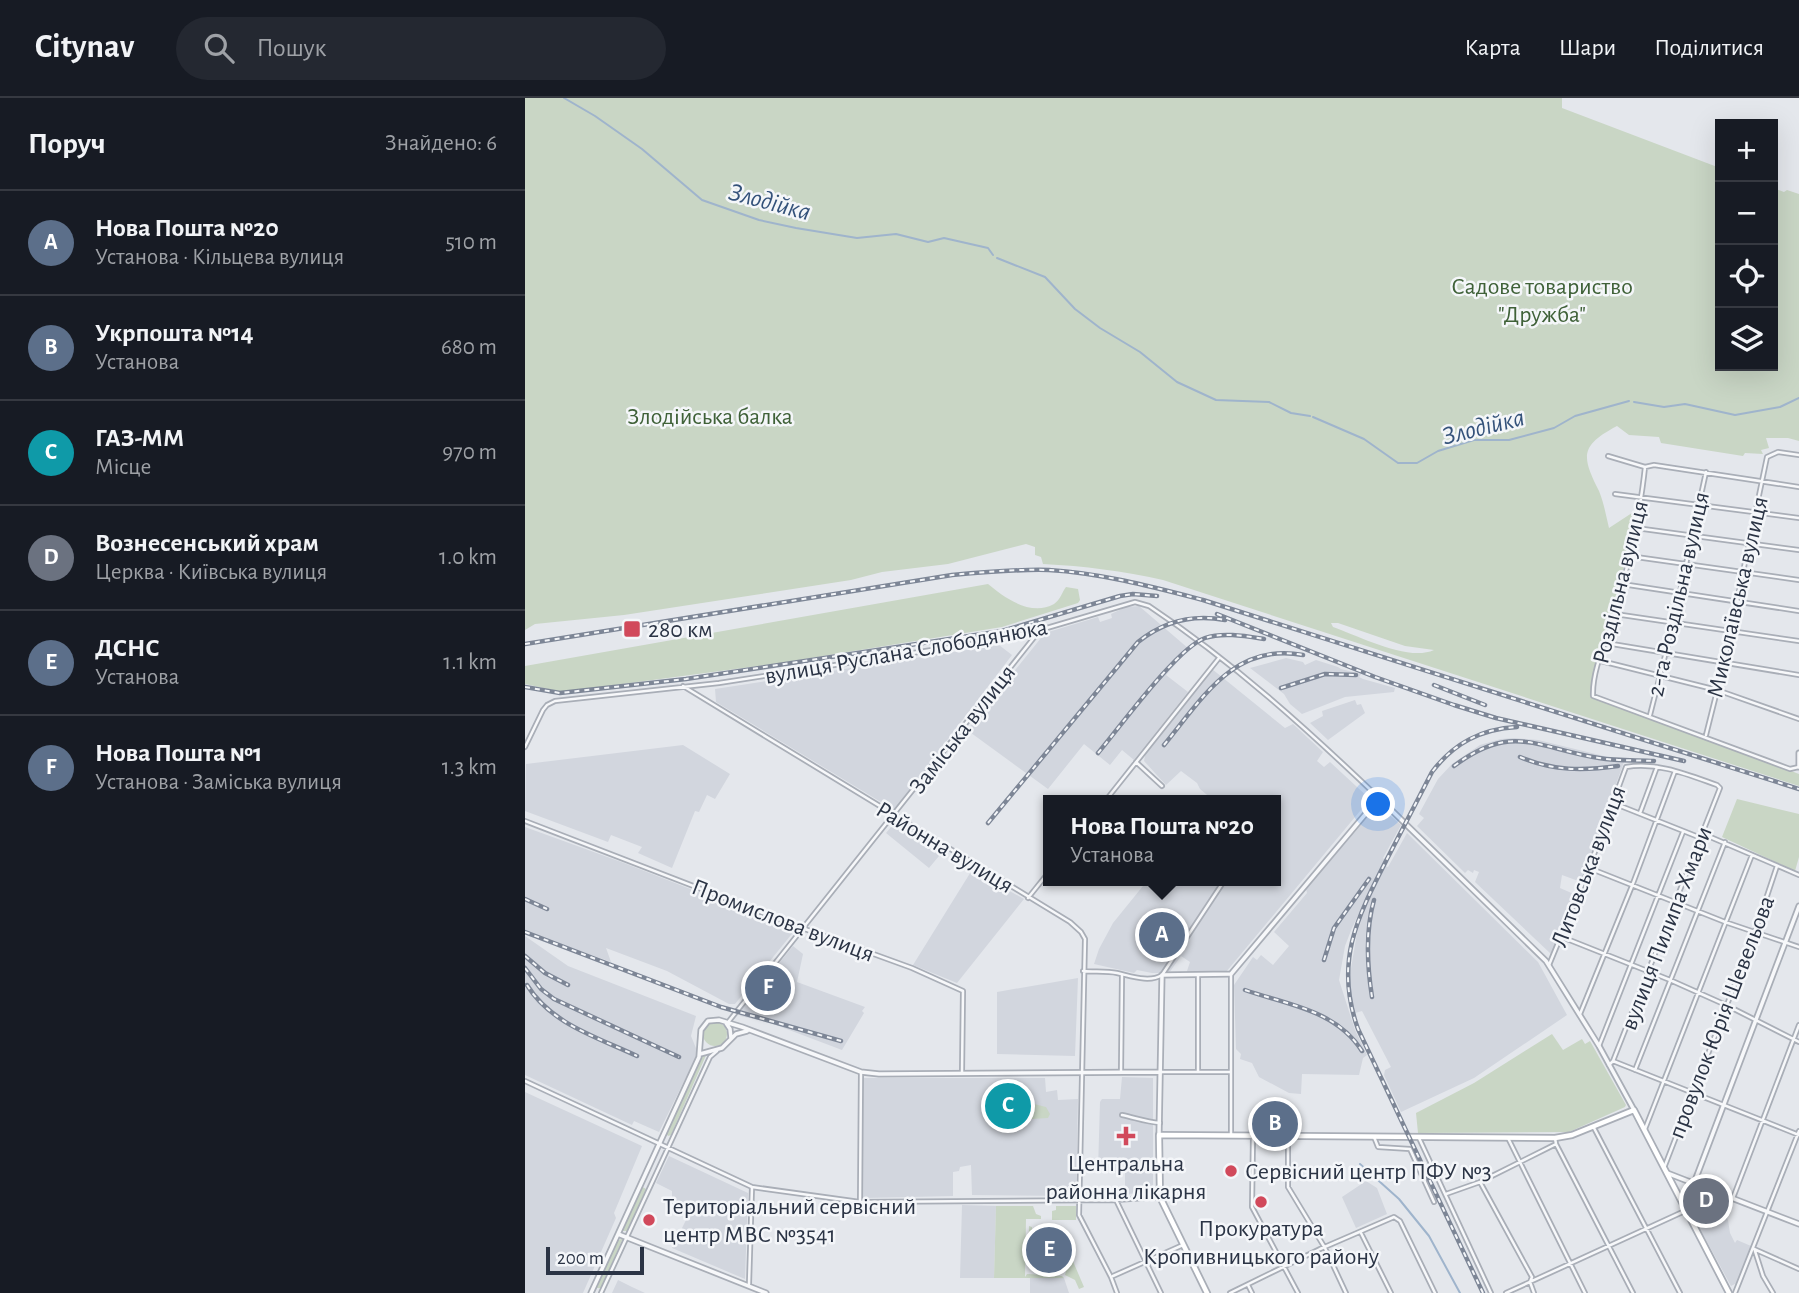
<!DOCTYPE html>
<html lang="uk">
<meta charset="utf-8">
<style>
:root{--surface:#171b24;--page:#242831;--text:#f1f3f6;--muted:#9ea1a6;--line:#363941;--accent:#d1495b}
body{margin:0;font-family:"Alegreya Sans",sans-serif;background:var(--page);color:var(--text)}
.controls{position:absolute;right:21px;top:21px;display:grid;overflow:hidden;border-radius:0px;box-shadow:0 7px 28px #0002}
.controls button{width:63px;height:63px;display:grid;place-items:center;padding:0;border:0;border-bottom:2px solid var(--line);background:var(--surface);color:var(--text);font:35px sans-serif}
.scale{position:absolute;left:21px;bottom:18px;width:98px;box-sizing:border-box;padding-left:7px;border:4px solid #2b3445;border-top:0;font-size:19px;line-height:24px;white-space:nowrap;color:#2b3445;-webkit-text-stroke:5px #f4f6f9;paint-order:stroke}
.you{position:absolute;left:854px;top:707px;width:24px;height:24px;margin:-18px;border:5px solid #fff;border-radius:50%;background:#1a73e8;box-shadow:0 0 0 10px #1a73e833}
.badge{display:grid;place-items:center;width:46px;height:46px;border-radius:50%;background:var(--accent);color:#fff;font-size:23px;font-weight:700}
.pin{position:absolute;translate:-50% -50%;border:4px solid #fff;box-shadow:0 2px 7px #0006}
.popup{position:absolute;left:518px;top:697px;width:238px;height:91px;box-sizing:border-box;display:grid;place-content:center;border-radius:0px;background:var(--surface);filter:drop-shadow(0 2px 5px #0005);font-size:23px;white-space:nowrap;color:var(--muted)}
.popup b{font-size:26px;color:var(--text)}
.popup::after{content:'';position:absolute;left:50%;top:100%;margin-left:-14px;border:14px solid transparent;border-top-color:var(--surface)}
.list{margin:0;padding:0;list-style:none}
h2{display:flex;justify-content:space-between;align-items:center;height:91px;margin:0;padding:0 28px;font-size:30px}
h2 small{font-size:23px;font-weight:400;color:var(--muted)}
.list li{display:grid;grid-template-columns:46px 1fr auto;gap:21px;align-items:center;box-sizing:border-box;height:105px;padding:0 28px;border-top:2px solid var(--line)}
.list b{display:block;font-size:26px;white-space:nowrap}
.list p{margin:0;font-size:23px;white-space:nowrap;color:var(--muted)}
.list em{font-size:23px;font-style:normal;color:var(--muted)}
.icon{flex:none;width:38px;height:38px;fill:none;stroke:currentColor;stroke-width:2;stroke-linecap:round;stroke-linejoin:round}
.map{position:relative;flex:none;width:1274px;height:1195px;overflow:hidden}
header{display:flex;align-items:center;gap:42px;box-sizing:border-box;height:98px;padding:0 35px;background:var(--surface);border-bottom:2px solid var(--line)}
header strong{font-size:33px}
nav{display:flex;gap:38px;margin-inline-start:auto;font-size:24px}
.search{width:490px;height:63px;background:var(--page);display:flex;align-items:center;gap:18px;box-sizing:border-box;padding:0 24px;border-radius:38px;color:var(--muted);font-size:26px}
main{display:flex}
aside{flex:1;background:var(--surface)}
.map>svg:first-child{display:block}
</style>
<header>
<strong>Citynav</strong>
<div class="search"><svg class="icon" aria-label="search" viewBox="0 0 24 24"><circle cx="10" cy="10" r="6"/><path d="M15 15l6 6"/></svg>Пошук</div>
<nav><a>Карта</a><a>Шари</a><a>Поділитися</a></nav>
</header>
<main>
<aside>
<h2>Поруч<small>Знайдено: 6</small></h2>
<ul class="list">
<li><span class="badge" style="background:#5c6f8a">A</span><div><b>Нова Пошта №20</b><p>Установа · Кільцева вулиця</p></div><em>510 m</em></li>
<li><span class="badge" style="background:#5c6f8a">B</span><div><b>Укрпошта №14</b><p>Установа</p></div><em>680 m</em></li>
<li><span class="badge" style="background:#0f9aa8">C</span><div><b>ГАЗ-ММ</b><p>Місце</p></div><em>970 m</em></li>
<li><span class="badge" style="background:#6b7280">D</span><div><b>Вознесенський храм</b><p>Церква · Київська вулиця</p></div><em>1.0 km</em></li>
<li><span class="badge" style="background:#5c6f8a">E</span><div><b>ДСНС</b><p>Установа</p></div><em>1.1 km</em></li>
<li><span class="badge" style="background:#5c6f8a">F</span><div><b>Нова Пошта №1</b><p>Установа · Заміська вулиця</p></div><em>1.3 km</em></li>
</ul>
</aside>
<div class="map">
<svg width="1274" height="1195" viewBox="0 0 1274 1195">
<rect width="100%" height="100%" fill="#e4e7ec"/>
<!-- built -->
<path fill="#d2d6de" d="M614 508 664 551 641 577 663 594 609 662 597 652 585 667 559 646 523 691 442 632 520 535 573 519 575 524 587 520 586 516 601 509Z
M474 547 487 557 369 712 191 604 190 591Z
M761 560 778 564 780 567 791 562 813 569 816 571 836 576 834 579 838 581 870 590 869 594 820 599 777 616 765 606 759 596 725 570Z
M687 571 760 630 768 626 798 654 792 663 799 669 805 664 845 701 701 874 661 876 665 864 656 858 644 875H627L612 872 609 875 569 866 574 851 588 825 622 783H751V702H688L675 691 672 685 656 673 641 687 619 663 621 652Z
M830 602 832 607 836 606 840 615 803 642 785 625 798 618 797 613Z
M989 640 1013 642 1091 661H1100L1056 784 1037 777 1035 790 1051 797 1026 856 950 784 954 774 949 772 948 775 943 772 940 775 892 728 899 720 894 716 901 703 913 681 927 666 955 647 976 641Z
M158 647 205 676 190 701 182 697 174 714 170 713 147 770 113 755 117 749 86 737 83 744 0 713 1 666Z
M853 707 876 727 858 760 860 762 827 830 820 848 814 882 830 932 842 957 838 960 834 977 777 976 776 996 764 995 734 979 727 965 715 961 716 956 711 951 709 887 728 859 732 862 736 857 748 867 764 848 749 834 782 795 781 791Z
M371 723 419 752 404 770 361 735Z
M0 729 99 765 270 832 210 906H204L142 873 81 850 86 864 8 836 0 832Z
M882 735 1013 864 1042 917 949 980 876 1014 859 977 860 972 866 969 837 913 830 915 828 912 824 882 832 835 840 811 860 768 863 769Z
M447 772 499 801 432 885 388 867Z
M0 838 43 868 171 918 166 938 173 955 134 1034 109 1023 107 1027 0 977Z
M268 848 278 856 272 884 340 909 337 913 339 915 317 952 243 924 215 918 217 911Z
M553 880 550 958 472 956V894Z
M597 979 628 980V1087L621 1095 600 1096V1075L573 1072 575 1004 577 1001H595Z
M338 980H520L521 994 532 992 533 1002 553 1001 551 1098 447 1097 446 1067 435 1069 434 1073 428 1074V1098L338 1100Z
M0 994 117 1048 89 1115 91 1120 58 1195H0Z
M144 1058 223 1095 220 1181 147 1150 163 1118 147 1109V1093L131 1085Z
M841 1083 852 1090 862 1116 831 1130 817 1099Z
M437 1107 471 1108 469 1180H435Z
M1197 1117 1201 1118 1203 1122 1205 1135 1210 1145 1212 1142 1226 1148 1212 1185 1206 1188 1174 1129Z
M505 1179 539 1180 544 1195H505Z
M93 1182 107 1189 120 1195H87Z"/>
<!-- green -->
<path fill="#c9d6c5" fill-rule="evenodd" d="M0 0H1037V10L1195 70V268H1248V90L1259 94 1262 92 1274 96V343L1263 340H1241L1244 350 1236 352 1238 356 1220 355 1218 358 1136 345 1134 339 1104 337 1092 328C1054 348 1057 359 1074 393 1079 405 1081 418 1084 430L1113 411 1088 513 1065 597 1274 676V688L638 482C598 473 559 468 518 466L516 459 510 457V449L501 446 423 466 357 474 326 482 99 517 10 526 0 532ZM806 525H813L880 548 909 552C883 564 834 538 808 529Z
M463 486C480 500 506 519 529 506 536 501 537 494 541 489L553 491 555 502 553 505 477 529 255 565 37 594 0 586V568Z
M1212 701 1274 716V759L1270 773 1197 739Z
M178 936a12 12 0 1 1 24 0a12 12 0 1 1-24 0Z
M1027 936 1038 952 1057 941 1060 946 1065 943 1101 1007 1100 1009 1044 1034 893 1035 891 1015 949 985Z
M182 955 146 1037 143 1038 141 1035 176 957Z
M509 1006 521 1009 525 1016 523 1020 491 1022 482 1020V1013L486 1011 497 1014Z
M116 1088 121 1091 102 1133H98L97 1131Z
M471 1108H508L511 1116 516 1118V1121H501L500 1179 502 1176 537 1178 539 1180H469Z
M531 1108H551V1122H527V1113L531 1112Z
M504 1128 507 1129V1153H533V1147L535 1146H550V1154L546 1158V1155L539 1157 550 1148 544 1146 540 1148 538 1155 537 1148 535 1147 533 1156H503Z
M98 1140 76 1190H72L73 1185 92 1143Z
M547 1161 559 1189 554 1191 550 1182 540 1177 544 1162Z"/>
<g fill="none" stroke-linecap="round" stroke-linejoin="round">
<!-- stream -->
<path stroke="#9fb4cc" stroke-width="2" d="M39 0 70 18 117 51 177 102 234 122 271 130 332 140 371 136 403 144 419 140 463 150 468 157
M472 160 520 179 550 211 575 230 615 254 652 284 691 302 744 304 766 315 785 318
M1109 304 1139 309 1160 306 1210 317 1255 309 1274 300
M788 319 839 341 873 365H892L913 353 949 342H984L1029 330 1050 318 1104 303
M835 1066 874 1101 904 1138 935 1195"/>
<defs>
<path id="minor" d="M1083 358 1120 369 1129 367 1274 389
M1120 369C1115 418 1103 466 1091 514 1083 540 1067 570 1068 598L1265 671 1274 669
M1090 396 1274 420
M1111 430 1274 452
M1104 458 1274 482
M1097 486 1274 513
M1090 516 1274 543
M1081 545 1274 577
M1076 563 1192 592 1274 621
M158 588 545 824 556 834 560 841 554 1117 586 1179 592 1195
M1125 617 1148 526 1181 374
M1181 637 1199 565 1242 359 1253 354 1274 357
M0 649 18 612 22 607 30 603 194 585 452 545 515 532 610 504 624 508C708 564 781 630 854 700
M611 664 637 688
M581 702 694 560
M1088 705 1176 740 1183 738 1274 777
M1115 715 1132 669
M0 723 277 830 387 870 438 893 437 975
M1064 770 1200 824 1274 849
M503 800 523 775
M1037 839 1145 882 1201 907 1274 944
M1024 867 1064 770 1101 669C1133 664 1161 676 1192 687L1195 690 1088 963 1084 967
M558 873C569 874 582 873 592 875 606 878 624 885 637 877L699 783
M673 878V974
M1055 916 1107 788 1150 673
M204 923 515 532
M1074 948 1158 734
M1088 963 1274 1037
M1110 972 1200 744
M596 974 597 877
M636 974H705
M0 983 227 1089 335 1104 591 1102 635 1099
M597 1017C611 1020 621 1024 635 1025
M1069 1030 1155 1195
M1120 1031 1227 757
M706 1036V876
M728 1039 727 1109 773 1195
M763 1039V1089L800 1150 821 1195
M849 1039 853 1049 885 1051 909 1104
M894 1040 966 1195
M983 1040 1060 1195
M1031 1046 1108 1195
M1139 1070 1230 834 1252 768
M955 1084 1007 1179 1005 1184 1009 1195
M921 1096 955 1084 1031 1046 1030 1040
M1208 1100 1274 927
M591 1102 636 1195
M335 1104 336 974
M836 1135 866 1195
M1229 1151 1274 1171
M1230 1153 1238 1178 1248 1195
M588 1178 658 1147
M224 1186 227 1089
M723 1187 727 1195
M76 1195 185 959 192 953
M705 1195 795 1151 869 1119 875 1123 910 1195
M981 1195 1162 1112
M1210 1195 1274 1033"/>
<path id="tertiary" d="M1274 655V669
M201 925 205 931 206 940
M175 956 197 950 211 936 222 933
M634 1037 637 877 706 876 854 700 1021 863 1074 948 1109 1012
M1142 1075 1274 1126
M1160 1109 1274 808
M93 1136 241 1195
M66 1195 174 959 176 932 183 923 194 922 217 929 336 974 354 976 636 974"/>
<path id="secondary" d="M682 1195 635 1099 634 1037 1030 1040 1047 1037 1109 1012 1204 1195"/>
</defs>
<!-- minor casing -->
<use href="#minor" stroke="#a9aeb7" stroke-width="6"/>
<!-- tertiary casing -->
<use href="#tertiary" stroke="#a9aeb7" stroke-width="7"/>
<!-- secondary casing -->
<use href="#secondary" stroke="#a9aeb7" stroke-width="8"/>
<!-- minor -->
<use href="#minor" stroke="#f7f8fa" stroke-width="2.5"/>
<!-- tertiary -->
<use href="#tertiary" stroke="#f7f8fa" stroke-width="3.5"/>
<!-- secondary -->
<use href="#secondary" stroke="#fff" stroke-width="4.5"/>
<defs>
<path id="rail" d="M692 516 850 579 929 607 971 620 1159 663
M0 546 427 477C459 474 492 471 524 472 576 475 628 489 678 502L1274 691
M909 587 960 607
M0 589 35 595 161 581 477 533 595 498 608 496 632 498
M756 590 800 576 831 577
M639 647C677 601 709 544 778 557
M573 655C595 629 652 550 680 540 698 534 720 538 739 541
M995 659C1028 673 1058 673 1093 668
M929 668C988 624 1011 650 1074 660 1092 663 1111 662 1129 663
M463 725 613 544C639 523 668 516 700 522
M0 801 22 811
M0 834 196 909 316 943
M0 858 20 875 43 887
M799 862 809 830 844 781
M0 870 16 891 29 901 154 959
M2 887C26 926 72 939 112 958
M720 892C763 907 811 912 837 953
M847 899C842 867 840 834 849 802
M958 1195 833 931C809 864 832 820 862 761 877 732 892 703 907 674 929 645 956 631 992 629"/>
</defs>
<!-- rail casing -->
<use href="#rail" stroke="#7d8696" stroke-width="4.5"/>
<!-- rail -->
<use href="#rail" stroke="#f4f6f9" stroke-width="2" stroke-dasharray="5" stroke-linecap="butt"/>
</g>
<!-- markers -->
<g fill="#d1495b" stroke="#f4f6f9" stroke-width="2.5">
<rect x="98" y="522" width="18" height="18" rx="3.5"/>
<path d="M597.5 1027.5h7v7h7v7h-7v7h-7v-7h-7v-7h7z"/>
<circle cx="706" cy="1073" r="7"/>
<circle cx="736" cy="1104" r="7"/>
<circle cx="124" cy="1122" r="7"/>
</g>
<g text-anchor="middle" stroke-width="5" stroke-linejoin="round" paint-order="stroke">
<!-- park labels -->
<g font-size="24" fill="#3f6138" stroke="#f4f6f9">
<text x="1017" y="196">Садове товариство<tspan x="1017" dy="28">"Дружба"</tspan></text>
<text x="185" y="326">Злодійська балка</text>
</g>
<!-- street labels -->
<g font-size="24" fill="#2b3445" stroke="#f4f6f9">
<text transform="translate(1095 484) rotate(-76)" y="8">Роздільна вулиця</text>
<text transform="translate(1153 496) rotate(-77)" y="8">2-га Роздільна вулиця</text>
<text transform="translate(1212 499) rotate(-77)" y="8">Миколаївська вулиця</text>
<text transform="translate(381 553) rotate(-10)" y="8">вулиця Руслана Слободянюка</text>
<text transform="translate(437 631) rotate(-52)" y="8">Заміська вулиця</text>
<text transform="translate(420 749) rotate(31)" y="8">Районна вулиця</text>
<text transform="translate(1063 768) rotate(-69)" y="8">Литовська вулиця</text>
<text transform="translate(258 822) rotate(21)" y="8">Промислова вулиця</text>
<text transform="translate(1141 830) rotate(-69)" y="8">вулиця Пилипа Хмари</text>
<text transform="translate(1196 919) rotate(-69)" y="8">провулок Юрія Шевельова</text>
</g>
<!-- poi labels -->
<g font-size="24" fill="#2b3445" stroke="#f4f6f9" text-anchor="start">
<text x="123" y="539">280 км</text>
<text x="601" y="1073" text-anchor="middle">Центральна<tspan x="601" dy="28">районна лікарня</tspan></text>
<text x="720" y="1081">Сервісний центр ПФУ №3</text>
<text x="138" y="1116">Територіальний сервісний<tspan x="138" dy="28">центр МВС №3541</tspan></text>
<text x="736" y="1138" text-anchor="middle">Прокуратура<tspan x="736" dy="28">Кропивницького району</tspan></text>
</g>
<!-- water labels -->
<g font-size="26" font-style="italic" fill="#34527a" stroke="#f4f6f9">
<text transform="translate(245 103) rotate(15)" y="9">Злодійка</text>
<text transform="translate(958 328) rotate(-14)" y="9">Злодійка</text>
</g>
</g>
</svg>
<div class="controls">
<button>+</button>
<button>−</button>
<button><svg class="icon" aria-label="locate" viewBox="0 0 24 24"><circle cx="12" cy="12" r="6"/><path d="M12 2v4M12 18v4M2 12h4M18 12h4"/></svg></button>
<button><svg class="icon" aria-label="layers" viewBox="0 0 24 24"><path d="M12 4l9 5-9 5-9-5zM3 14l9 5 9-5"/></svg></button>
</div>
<div class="scale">200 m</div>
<div class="you"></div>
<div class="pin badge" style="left:637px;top:837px;background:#5c6f8a">A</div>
<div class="popup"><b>Нова Пошта №20</b>Установа</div>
<div class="pin badge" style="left:750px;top:1026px;background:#5c6f8a">B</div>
<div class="pin badge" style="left:483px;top:1008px;background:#0f9aa8">C</div>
<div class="pin badge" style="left:1181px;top:1103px;background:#6b7280">D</div>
<div class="pin badge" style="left:524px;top:1152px;background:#5c6f8a">E</div>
<div class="pin badge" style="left:243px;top:890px;background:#5c6f8a">F</div>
</div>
</main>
